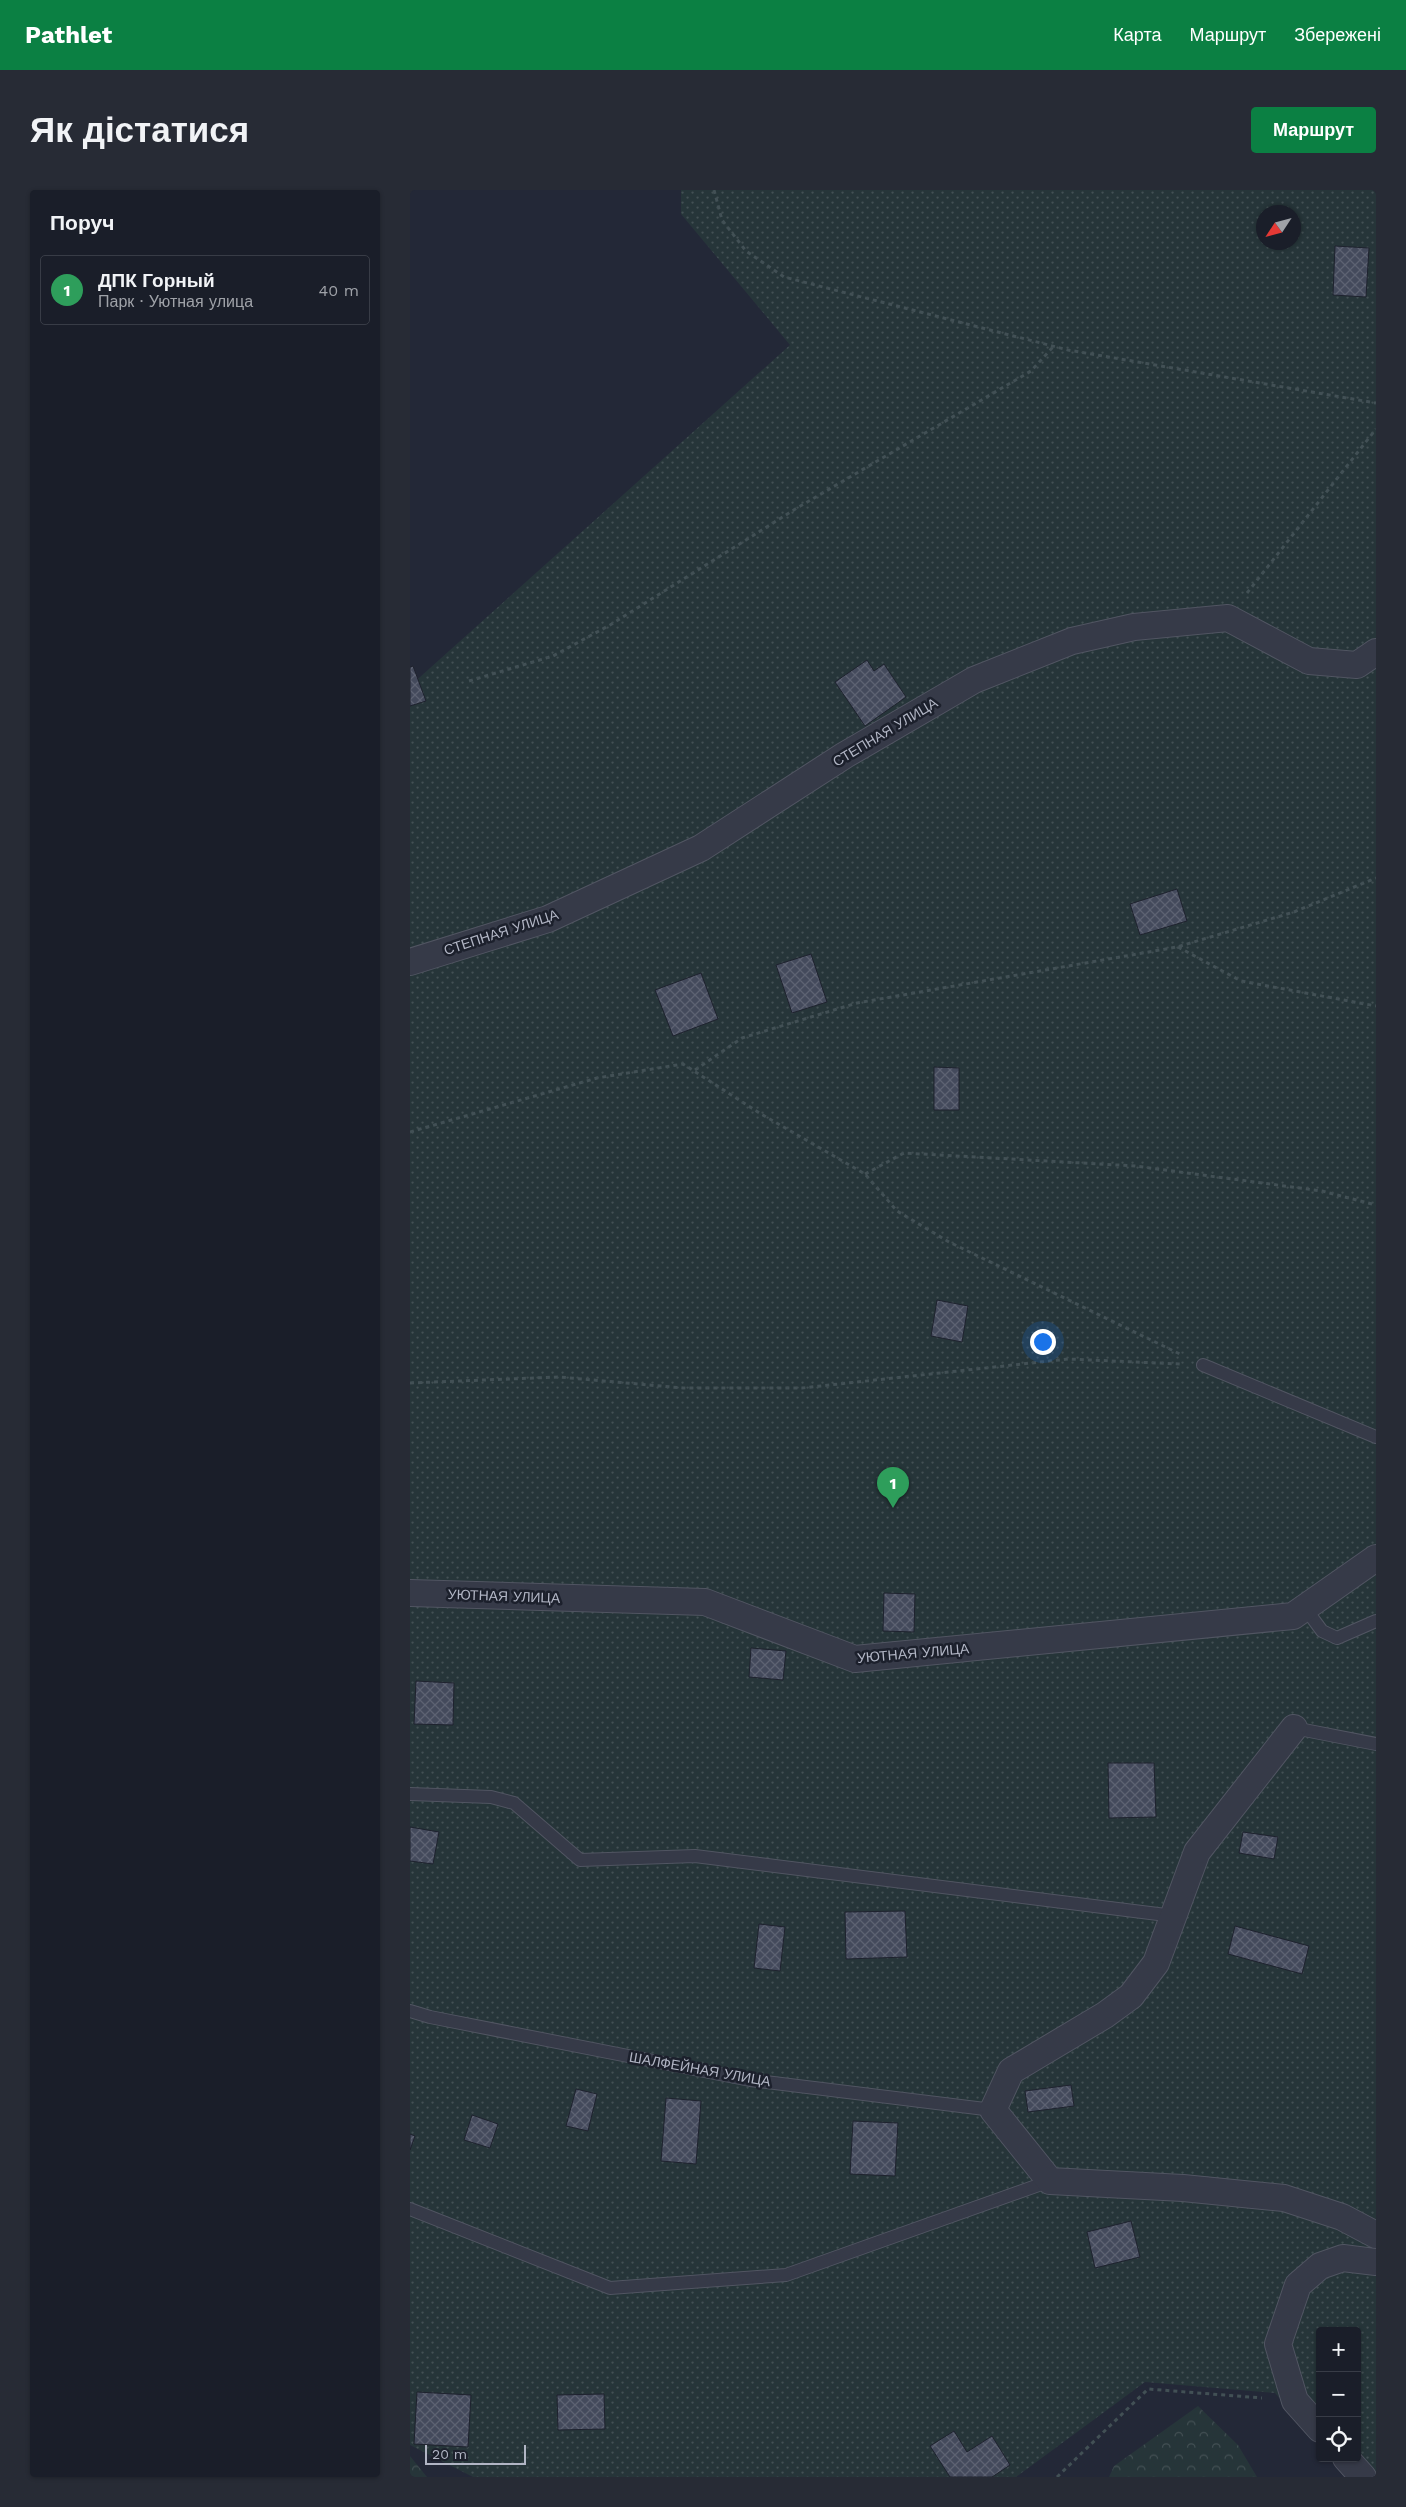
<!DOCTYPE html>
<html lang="uk">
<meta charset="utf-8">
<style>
:root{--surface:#1a1e29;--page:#272b35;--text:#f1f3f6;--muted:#9fa2a8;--line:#383c46;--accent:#0b8043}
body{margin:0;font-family:"Work Sans",sans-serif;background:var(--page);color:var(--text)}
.controls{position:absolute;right:15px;bottom:15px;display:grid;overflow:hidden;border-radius:5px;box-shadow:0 1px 4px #0004}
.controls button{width:45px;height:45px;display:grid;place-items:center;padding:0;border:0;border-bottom:1px solid var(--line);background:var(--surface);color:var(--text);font:25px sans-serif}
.compass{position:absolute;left:846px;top:15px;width:45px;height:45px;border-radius:50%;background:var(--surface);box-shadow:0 1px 4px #0004;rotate:234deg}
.scale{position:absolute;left:15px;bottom:12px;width:101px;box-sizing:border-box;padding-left:5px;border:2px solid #b1b5c4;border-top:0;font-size:14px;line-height:18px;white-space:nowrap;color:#b1b5c4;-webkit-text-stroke:4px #1c202c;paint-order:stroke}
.you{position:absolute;left:632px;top:1151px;width:18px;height:18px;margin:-12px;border:4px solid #fff;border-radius:50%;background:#1a73e8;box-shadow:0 0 0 8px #1a73e833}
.badge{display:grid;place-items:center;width:32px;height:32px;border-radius:50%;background:var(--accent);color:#fff;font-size:16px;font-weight:700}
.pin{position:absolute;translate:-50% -41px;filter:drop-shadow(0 1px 2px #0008)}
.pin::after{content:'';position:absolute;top:26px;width:18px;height:15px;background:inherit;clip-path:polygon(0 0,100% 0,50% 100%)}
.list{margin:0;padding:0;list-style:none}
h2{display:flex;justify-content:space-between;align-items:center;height:65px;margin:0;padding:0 20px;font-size:21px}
h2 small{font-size:16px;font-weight:400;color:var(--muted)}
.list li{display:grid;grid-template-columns:32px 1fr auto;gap:15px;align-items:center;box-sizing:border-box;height:70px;margin:0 10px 10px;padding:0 10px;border:1px solid var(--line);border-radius:5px}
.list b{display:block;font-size:19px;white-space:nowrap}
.list p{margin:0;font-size:16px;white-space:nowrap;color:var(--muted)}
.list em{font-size:16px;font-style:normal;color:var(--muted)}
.icon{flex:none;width:28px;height:28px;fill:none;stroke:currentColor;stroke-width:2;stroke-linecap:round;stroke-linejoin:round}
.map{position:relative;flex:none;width:966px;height:2287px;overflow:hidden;border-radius:5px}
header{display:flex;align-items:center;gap:30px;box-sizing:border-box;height:70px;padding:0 25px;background:var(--accent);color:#fff}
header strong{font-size:24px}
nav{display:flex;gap:28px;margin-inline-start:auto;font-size:18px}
.intro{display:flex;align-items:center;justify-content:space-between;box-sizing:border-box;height:120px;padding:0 30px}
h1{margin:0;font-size:35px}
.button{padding:12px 22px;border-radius:5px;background:var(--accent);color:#fff;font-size:18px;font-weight:700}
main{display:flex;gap:30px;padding:0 30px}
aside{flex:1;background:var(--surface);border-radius:5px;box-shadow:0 1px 4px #0004}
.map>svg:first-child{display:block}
</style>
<header>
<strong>Pathlet</strong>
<nav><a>Карта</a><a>Маршрут</a><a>Збережені</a></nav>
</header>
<div class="intro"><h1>Як дістатися</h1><a class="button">Маршрут</a></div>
<main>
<aside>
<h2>Поруч<small></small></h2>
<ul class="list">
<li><span class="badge" style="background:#2e9e5b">1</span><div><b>ДПК Горный</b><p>Парк · Уютная улица</p></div><em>40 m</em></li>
</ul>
</aside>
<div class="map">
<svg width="966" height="2287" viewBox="0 0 966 2287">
<defs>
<pattern id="forest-crowns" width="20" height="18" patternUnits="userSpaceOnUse" patternTransform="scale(1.25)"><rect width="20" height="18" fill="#263539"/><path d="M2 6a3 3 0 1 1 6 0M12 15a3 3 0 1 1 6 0" fill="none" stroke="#435054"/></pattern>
<pattern id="garden-dots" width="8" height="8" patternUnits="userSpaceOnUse" patternTransform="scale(1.25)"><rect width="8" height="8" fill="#263539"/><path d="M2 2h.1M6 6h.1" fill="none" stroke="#435054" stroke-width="1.8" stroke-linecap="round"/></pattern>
<pattern id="building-cross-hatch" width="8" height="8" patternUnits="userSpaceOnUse" patternTransform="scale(1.25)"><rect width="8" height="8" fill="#444a5c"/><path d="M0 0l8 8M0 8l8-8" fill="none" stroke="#5d6272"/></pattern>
</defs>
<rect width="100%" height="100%" fill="#232837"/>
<!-- forest -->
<path fill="url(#forest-crowns)" d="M788 2216 828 2255 847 2287H699L704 2276Z
M0 2266 17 2287H0Z"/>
<!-- garden -->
<path fill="url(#garden-dots)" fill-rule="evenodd" d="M271 0H966V2287H940L947 2268V2141H910V2253L865 2203 735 2192 606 2287H63L0 2255V496L380 155 271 24ZM854 22H884V52H854Z"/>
<!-- building -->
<path fill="url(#building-cross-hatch)" stroke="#1e222e" d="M925 56 959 58 956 107 923 105Z
M457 470 464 481 474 474 496 507 455 536 425 492Z
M3 476 16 511 0 516V477Z
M767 699 777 731 730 745 720 714Z
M401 764 417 812 382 823 366 775Z
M291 783 308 829 263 846 245 800Z
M524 877 549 878V920H524Z
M527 1110 558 1116 552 1152 521 1146Z
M474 1403 505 1404 504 1442 473 1441Z
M341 1458 376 1461 373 1490 339 1487Z
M6 1491 44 1493 43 1535 4 1534Z
M698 1573H744L746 1627 699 1628Z
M0 1637 29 1642 23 1674 0 1671Z
M833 1642 868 1647 864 1669 829 1663Z
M495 1721 497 1767 436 1769 435 1722Z
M349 1734 375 1737 370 1781 344 1778Z
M825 1736 899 1756 892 1784 818 1764Z
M661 1895 664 1916 618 1922 615 1901Z
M166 1899 187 1904 178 1941 156 1936Z
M256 1908 291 1911 286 1974 251 1971Z
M62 1925 88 1934 80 1958 54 1950Z
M443 1931 488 1933 485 1986 440 1984Z
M0 1944 5 1946 0 1960Z
M721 2031 730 2067 685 2078 677 2042Z
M7 2202 61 2205 58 2257 4 2254Z
M194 2204 195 2239 148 2240 147 2205Z
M544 2241 557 2262 582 2246 600 2275 582 2287H540L520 2256Z"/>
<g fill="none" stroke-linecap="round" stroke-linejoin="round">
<defs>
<path id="service" d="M793 1175 966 1247
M895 1418 912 1441 927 1448 966 1431
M884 1538 966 1554
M0 1604 81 1607 104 1613 170 1670 285 1666 764 1726
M0 1821 20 1827 340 1890 583 1920
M0 2019 200 2098 376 2085 640 1991"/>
<path id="minor" d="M0 772 138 729 291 658 435 565 564 490 662 451 724 437 818 428 899 471 947 475 966 462
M0 1403 295 1412 445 1469 883 1426 966 1368
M884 1538 787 1662 746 1773 721 1806 695 1825 601 1881 583 1920 640 1991 773 1998 874 2008 932 2027 966 2045
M910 2239 885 2211 868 2154 888 2095 910 2076 933 2068 966 2072
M936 2268 953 2287"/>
</defs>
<!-- service casing -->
<use href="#service" stroke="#515562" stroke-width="14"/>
<!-- minor casing -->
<use href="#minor" stroke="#515562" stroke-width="28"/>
<!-- path -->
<path stroke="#425055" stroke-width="3" stroke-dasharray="4 4" stroke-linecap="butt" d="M304 0 312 30 336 61 374 87 658 160 966 213
M837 403 966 239
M59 491 143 466 200 435 387 318 621 181 643 157
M768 757 831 791 966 816
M285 880 332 848 447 813 767 757 884 722 966 688
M0 942 187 888 273 874 351 924 455 984 487 1021 539 1052 772 1165
M455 984 494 963 725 976 912 1001 966 1015
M0 1193 149 1187 273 1198H392L658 1169 770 1174
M647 2287 738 2199 852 2208"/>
<!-- service -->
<use href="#service" stroke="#363a48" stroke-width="12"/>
<!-- minor -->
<use href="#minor" stroke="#363a48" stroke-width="26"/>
</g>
<g text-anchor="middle" stroke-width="5" stroke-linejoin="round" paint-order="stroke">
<!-- street labels -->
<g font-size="14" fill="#b1b5c4" stroke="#1c202c">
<text transform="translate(475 542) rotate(-31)" y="5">СТЕПНАЯ УЛИЦА</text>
<text transform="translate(91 742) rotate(-18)" y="5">СТЕПНАЯ УЛИЦА</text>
<text transform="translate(94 1406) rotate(2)" y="5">УЮТНАЯ УЛИЦА</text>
<text transform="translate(503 1463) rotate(-5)" y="5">УЮТНАЯ УЛИЦА</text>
<text transform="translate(290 1879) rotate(10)" y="5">ШАЛФЕЙНАЯ УЛИЦА</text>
</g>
</g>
</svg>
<div class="controls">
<button>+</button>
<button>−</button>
<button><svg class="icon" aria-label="locate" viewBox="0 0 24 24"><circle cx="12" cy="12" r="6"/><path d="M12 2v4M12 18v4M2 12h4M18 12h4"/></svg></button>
</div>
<svg class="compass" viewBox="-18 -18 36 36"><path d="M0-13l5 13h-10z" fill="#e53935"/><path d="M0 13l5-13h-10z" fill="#9fa2a8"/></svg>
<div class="scale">20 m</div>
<div class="you"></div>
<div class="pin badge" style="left:483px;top:1318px;background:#2e9e5b">1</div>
</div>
</main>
